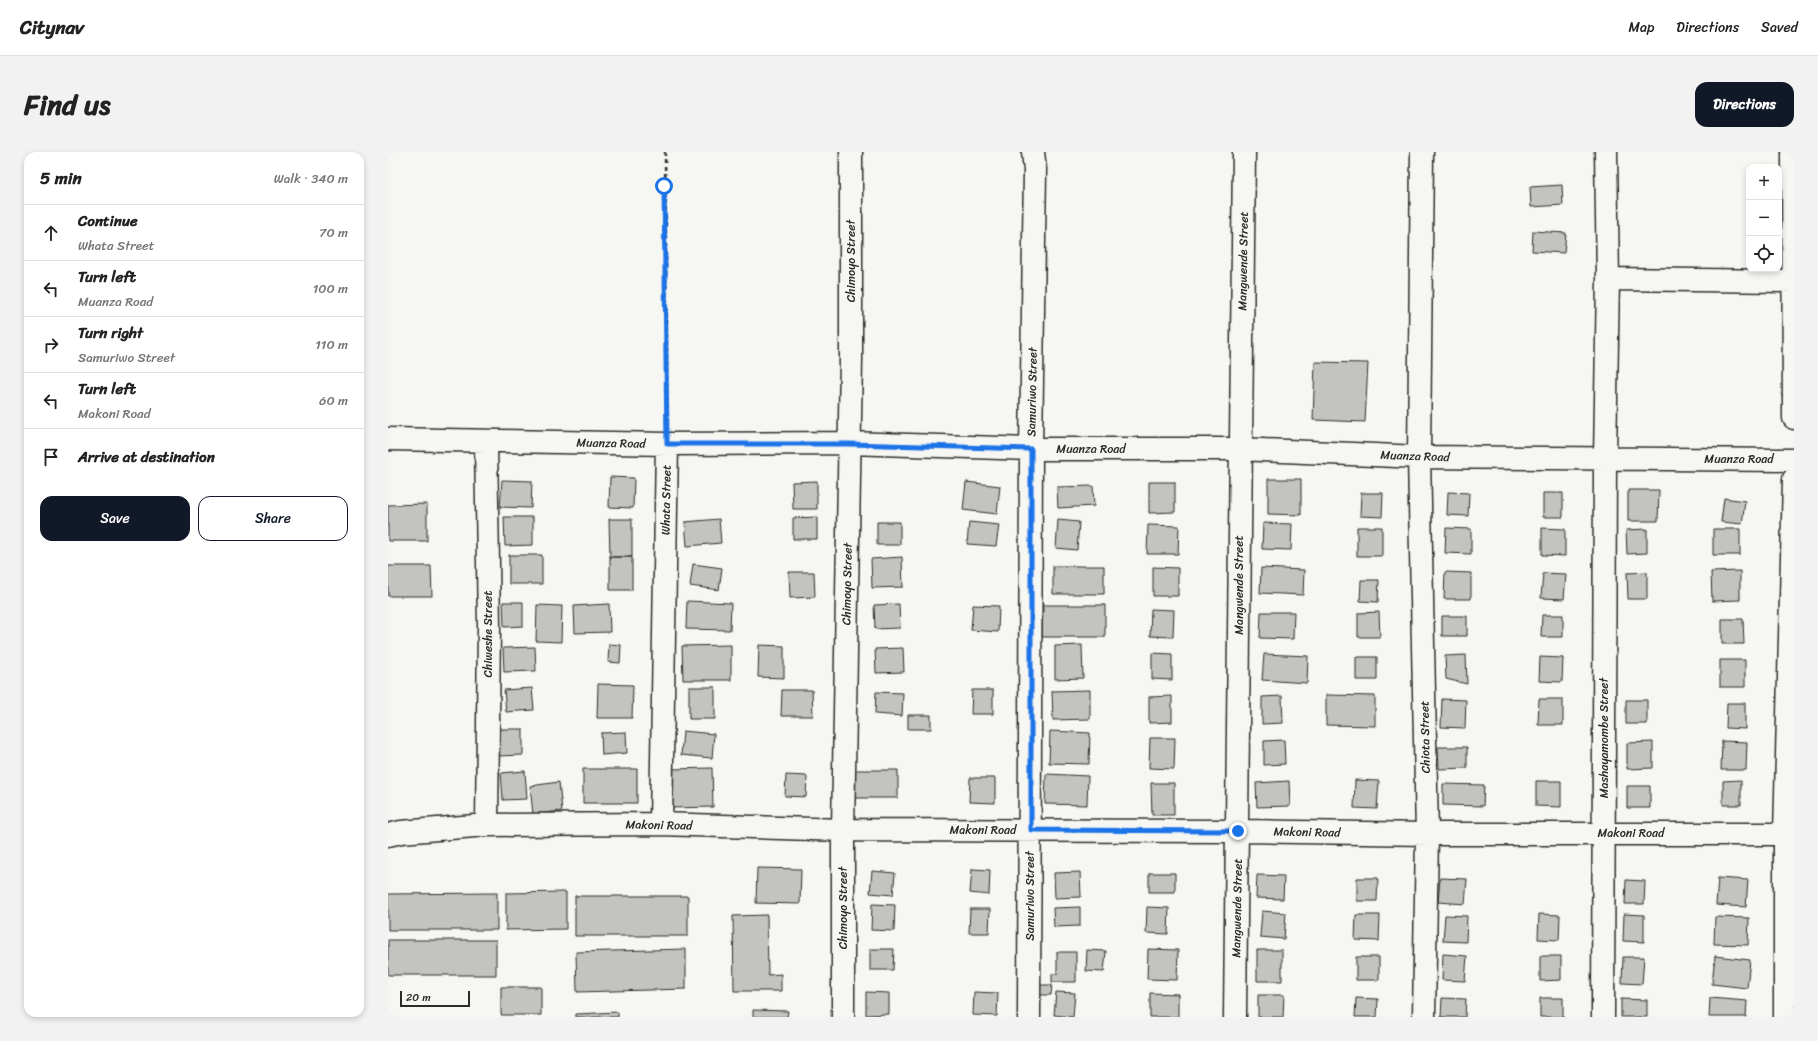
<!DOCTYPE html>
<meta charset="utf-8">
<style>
:root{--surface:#fff;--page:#f2f2f2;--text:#222;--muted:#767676;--line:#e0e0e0;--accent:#111827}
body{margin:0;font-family:Sriracha,sans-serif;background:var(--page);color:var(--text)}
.controls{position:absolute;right:12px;top:12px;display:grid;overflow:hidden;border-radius:8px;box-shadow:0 2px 6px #0003}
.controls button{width:36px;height:36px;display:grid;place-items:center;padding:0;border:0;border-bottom:1px solid var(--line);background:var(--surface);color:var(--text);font:20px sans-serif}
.scale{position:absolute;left:12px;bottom:10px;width:70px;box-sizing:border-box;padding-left:4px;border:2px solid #2b2b2b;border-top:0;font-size:11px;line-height:14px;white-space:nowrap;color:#2b2b2b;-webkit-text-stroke:3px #f6f6f2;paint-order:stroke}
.stop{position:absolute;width:12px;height:12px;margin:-9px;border:3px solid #1a73e8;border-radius:50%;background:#fff}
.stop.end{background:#1a73e8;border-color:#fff;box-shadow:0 1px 4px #0008}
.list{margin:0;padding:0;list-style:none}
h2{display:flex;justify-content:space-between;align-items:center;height:52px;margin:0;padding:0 16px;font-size:17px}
h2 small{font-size:13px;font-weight:400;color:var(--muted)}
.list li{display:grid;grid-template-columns:26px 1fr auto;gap:12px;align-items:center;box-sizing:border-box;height:56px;padding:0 16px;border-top:1px solid var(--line)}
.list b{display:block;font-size:15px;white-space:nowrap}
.list p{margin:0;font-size:13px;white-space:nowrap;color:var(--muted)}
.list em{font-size:13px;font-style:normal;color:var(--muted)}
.actions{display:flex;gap:8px;padding:12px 16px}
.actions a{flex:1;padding:9px 0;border:1px solid var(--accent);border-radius:12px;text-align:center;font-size:14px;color:var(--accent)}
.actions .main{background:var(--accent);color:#fff}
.icon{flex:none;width:22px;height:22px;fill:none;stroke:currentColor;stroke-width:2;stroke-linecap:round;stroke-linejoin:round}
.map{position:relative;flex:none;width:1406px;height:865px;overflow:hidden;border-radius:12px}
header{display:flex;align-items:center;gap:24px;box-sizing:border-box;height:56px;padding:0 20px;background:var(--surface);border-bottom:1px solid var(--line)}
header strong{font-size:19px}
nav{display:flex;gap:22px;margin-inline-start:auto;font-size:14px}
.intro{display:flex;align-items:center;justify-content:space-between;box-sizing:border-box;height:96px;padding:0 24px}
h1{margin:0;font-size:28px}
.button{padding:10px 18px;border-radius:12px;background:var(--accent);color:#fff;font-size:14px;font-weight:700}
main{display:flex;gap:24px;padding:0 24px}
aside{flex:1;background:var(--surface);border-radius:12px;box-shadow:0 2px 6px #0003}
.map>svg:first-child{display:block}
</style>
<header>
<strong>Citynav</strong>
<nav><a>Map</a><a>Directions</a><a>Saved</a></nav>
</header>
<div class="intro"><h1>Find us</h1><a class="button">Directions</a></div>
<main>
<aside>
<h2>5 min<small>Walk · 340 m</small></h2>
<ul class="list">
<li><svg class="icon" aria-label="ahead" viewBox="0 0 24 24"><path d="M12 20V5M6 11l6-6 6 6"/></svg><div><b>Continue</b><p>Whata Street</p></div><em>70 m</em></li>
<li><svg class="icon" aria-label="left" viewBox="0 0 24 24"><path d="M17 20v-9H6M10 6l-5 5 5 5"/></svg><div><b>Turn left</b><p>Muanza Road</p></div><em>100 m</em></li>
<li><svg class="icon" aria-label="right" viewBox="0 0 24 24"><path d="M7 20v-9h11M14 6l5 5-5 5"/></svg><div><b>Turn right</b><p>Samuriwo Street</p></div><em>110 m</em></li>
<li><svg class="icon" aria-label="left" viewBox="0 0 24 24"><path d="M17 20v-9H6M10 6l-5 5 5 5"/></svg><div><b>Turn left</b><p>Makoni Road</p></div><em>60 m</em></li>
<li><svg class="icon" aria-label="arrive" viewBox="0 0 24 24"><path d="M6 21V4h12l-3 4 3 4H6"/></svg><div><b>Arrive at destination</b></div></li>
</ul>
<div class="actions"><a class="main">Save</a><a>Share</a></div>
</aside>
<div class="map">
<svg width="1406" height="865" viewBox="0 0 1406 865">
<rect width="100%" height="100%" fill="#f6f6f2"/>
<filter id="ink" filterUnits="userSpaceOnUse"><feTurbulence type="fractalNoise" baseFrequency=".025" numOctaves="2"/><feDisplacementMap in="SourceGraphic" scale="8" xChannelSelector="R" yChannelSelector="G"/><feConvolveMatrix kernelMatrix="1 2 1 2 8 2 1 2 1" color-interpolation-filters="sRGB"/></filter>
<g filter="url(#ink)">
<!-- building -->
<path fill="#c3c3c0" stroke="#2b2b2b" d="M1174 33 1175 53 1143 55 1142 35Z
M1145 79 1178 81 1176 101 1144 99Z
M927 210 980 211 977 270 925 268Z
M222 325 246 326 245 356 221 355Z
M880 327H913V363L880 362Z
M114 328 144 329 143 356 112 355Z
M429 329V357H405L404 330Z
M578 330 612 334 609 362 575 358Z
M761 330H787V360L761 361Z
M705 334 706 354 670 356 669 335Z
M1240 338H1271L1270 369H1240Z
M1060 340 1081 341 1080 364 1059 363Z
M973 341H995L994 365 972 364Z
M1155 341H1175V365H1155Z
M1336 346 1357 349 1354 372 1333 370Z
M39 352V389H0V353Z
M116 365H145V393L117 394Z
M429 365V387H405V366Z
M221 367H244V405H222Z
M331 367 333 391 299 394 297 370Z
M670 368 691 370 689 398 668 396Z
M489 370H512V393H489Z
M581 370 611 373 608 394 579 392Z
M875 371 904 372 903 398 874 397Z
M760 373 791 374 790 402H759Z
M969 375H994V404H969Z
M1058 376 1083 377V402L1057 401Z
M1154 376 1177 377V404L1154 403Z
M1259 377V401L1239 402 1238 378Z
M1325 377H1352V403H1325Z
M121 403H154V432H121Z
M222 405H244V438H222Z
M514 405 515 435 484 436 483 407Z
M305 412 334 416 331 438 302 434Z
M0 414H43L44 444H0Z
M665 414H716V442H665Z
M765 415 790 416V444H765Z
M873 416 916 418 915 443 872 441Z
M1352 419V448L1324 449 1323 420Z
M401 420H426L427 445 402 446Z
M1057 420 1083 421V447H1056Z
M1259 420V447H1240L1239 421Z
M1155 421 1178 422 1176 447 1153 446Z
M973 428H991L990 450 972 449Z
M299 449 343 451 342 478 298 477Z
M115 450H135V474L116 475Z
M221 452 222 480 187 481 186 454Z
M511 452 512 476 487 477 486 453Z
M149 453 174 454 173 490 148 489Z
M585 453 611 454 610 480 583 478Z
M655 453H717V485H654Z
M763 457 786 458 785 485 762 484Z
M873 460H906L905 487 872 486Z
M991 460 992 485H970V461Z
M1154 463H1175V485H1153Z
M1054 464H1079V484H1054Z
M1334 467H1355L1356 492H1334Z
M221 492 233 493 232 511 220 510Z
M343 493V528H295L294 494Z
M371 493 396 494V526L370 525Z
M694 493 695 526 667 527V494Z
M147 495 148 519 116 520 115 496Z
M515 496 516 520 488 521 487 497Z
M764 501 784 502V528L764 527Z
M876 502 920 504 919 531 874 528Z
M1078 503 1079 532 1058 527 1057 504Z
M968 505H989V528H968Z
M1152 505 1175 506 1174 530 1151 529Z
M1332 508H1357V535H1332Z
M210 532 245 533 244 566H209Z
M301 535H327V567H301Z
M144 536 146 558 118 560 116 538Z
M394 538H424L425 564H393Z
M584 538H605V562H583Z
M702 538V567L665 568 664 539Z
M488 540 515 541 514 564 487 562Z
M938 543 987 544V574L938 573Z
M784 544V570L761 571V545Z
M894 544 895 571 874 572V545Z
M1054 547 1078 548 1077 576 1053 575Z
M1151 547H1175V573H1150Z
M1238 548H1259V572H1238Z
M1339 551H1357V577L1338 576Z
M520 563H543V577H520Z
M110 577H135V603L111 604Z
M295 579 326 582 324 606 293 603Z
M662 579 702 581 701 612 661 611Z
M238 580 239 601 214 603 213 581Z
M762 586H787L786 617 761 616Z
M896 588 897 612 876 613V589Z
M1334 589 1359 590 1358 618H1333Z
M1265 590V616L1239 617V591Z
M1050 595H1079V616L1051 617Z
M324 616 325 655 283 656 282 617Z
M195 617H249V651H195Z
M460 618H510V646H460Z
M137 619 139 647 115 648 113 621Z
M658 622 700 624 699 653 657 652Z
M398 623 419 624 418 645 397 644Z
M582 626H607V651L581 650Z
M967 628 991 629 989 657 966 656Z
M1353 628V653H1335V629Z
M901 629 902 654 869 655 868 631Z
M1148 629H1173V655L1148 654Z
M171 630 174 659 145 662 142 634Z
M763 631H786V663H764Z
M1055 632 1096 633 1095 654 1055 653Z
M1239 634H1262V656H1239Z
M369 716 413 717 412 752 368 751Z
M584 717 602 718 601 743 582 741Z
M484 719 507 721 505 743 482 741Z
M692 720 693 745 667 746 666 721Z
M761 721H787V740H761Z
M869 723 896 724 895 747 868 746Z
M969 726H990L989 749H969Z
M1052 726 1079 727 1077 752 1050 750Z
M1330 726 1360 728 1358 755 1328 753Z
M1238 728 1257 729 1256 752H1237Z
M178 740V777L118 778V741Z
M109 741V778H0V742Z
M187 744H300V784H187Z
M484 752 507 753 506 779 483 778Z
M692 755V774L666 775 665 756Z
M759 755 781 756 780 782 758 781Z
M582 757H602L601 781H581Z
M874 759 898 761 896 787 872 785Z
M1151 762 1172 763 1171 788 1150 787Z
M1236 762 1256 763V790L1235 789Z
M379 763 380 823 393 822V839H346L345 764Z
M968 763H992L991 789 967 788Z
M1057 763 1079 764 1078 790 1055 789Z
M1327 765 1361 766 1360 793 1326 792Z
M0 788H108V823H0Z
M298 797V837L189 840 188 800Z
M482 797H506L505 818H482Z
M760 797 790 798 789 828 759 827Z
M699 798 718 799 716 820 698 819Z
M869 798H894V829H869Z
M669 800H688V830H664V822H669Z
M1055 802 1079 804 1077 829 1054 828Z
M1152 804H1173V828L1152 829Z
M1327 804 1362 808 1359 836 1324 832Z
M968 805H991V828H968Z
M1235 805H1256L1254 832 1234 831Z
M647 833H664L663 843H647Z
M113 835H153V863H113Z
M478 840 501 841V862L478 863Z
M586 840 610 841 609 864 585 863Z
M668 840 687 841 685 865 666 863Z
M762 841 790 842V865H762Z
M870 843H896L895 865H870Z
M968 846 990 847 989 865H967Z
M1054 846 1078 847 1077 865H1053Z
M1152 846H1175V865H1152Z
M1322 846 1359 849 1358 865H1321Z
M1233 847 1259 848V865H1233Z
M365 858 400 859 399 865H365Z
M230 860V865H188V862Z"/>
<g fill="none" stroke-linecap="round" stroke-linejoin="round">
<defs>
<path id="street" d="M1034 0 1031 305 1039 682 1036 865
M1405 0 1406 266
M1220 127 1406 129
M0 287 279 292 461 291 643 297H852L1031 305 1406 308
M98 290 101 473 99 673
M273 672 279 292
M0 683 13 680 99 673 273 672 455 678 850 679 1039 682H1406
M455 865V678L463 207V0
M641 865 643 297 647 18 645 0
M847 865 856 0
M1215 865 1217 307 1220 127 1218 0
M1397 865V682L1406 327"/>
</defs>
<!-- street casing -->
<use href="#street" stroke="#2b2b2b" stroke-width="25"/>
<!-- path -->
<path stroke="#2b2b2b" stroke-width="2.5" stroke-dasharray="4 3" stroke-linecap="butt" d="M277 0 279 269"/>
<!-- street -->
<use href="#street" stroke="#f6f6f2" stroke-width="22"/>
</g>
</g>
<g fill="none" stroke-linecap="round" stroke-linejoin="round" filter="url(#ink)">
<!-- route -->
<path stroke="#1a73e8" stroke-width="5" d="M276 34 279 292H461L643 297V678L850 679"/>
</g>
<g text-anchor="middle" stroke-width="3" stroke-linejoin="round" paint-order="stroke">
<!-- street labels -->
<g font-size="12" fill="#2b2b2b" stroke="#f6f6f2">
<text transform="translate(463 109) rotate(-90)" y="4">Chimoyo Street</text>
<text transform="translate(855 109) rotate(-89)" y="4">Mangwende Street</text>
<text transform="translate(644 240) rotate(-89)" y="4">Samuriwo Street</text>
<text transform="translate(223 291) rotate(1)" y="4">Muanza Road</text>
<text x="703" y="301">Muanza Road</text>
<text transform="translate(1027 304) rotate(2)" y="4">Muanza Road</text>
<text x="1351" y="311">Muanza Road</text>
<text transform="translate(278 348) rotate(-89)" y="4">Whata Street</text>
<text transform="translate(459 432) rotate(-89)" y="4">Chimoyo Street</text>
<text transform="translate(851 433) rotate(-90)" y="4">Mangwende Street</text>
<text transform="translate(100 482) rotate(-90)" y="4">Chiweshe Street</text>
<text transform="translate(1037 585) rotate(-91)" y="4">Chiota Street</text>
<text transform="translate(1216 586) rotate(-90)" y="4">Mashayamombe Street</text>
<text transform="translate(271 673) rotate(1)" y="4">Makoni Road</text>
<text x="595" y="682">Makoni Road</text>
<text transform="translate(919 680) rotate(1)" y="4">Makoni Road</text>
<text x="1243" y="685">Makoni Road</text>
<text transform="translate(642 744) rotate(-90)" y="4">Samuriwo Street</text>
<text transform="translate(455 756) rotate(-90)" y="4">Chimoyo Street</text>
<text transform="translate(849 756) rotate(-89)" y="4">Mangwende Street</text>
</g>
</g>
</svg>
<div class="controls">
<button>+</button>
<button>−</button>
<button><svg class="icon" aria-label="locate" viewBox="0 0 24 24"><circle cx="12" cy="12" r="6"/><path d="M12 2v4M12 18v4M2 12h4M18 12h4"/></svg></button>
</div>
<div class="scale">20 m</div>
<div class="stop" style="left:276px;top:34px"></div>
<div class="stop end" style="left:850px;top:679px"></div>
</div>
</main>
